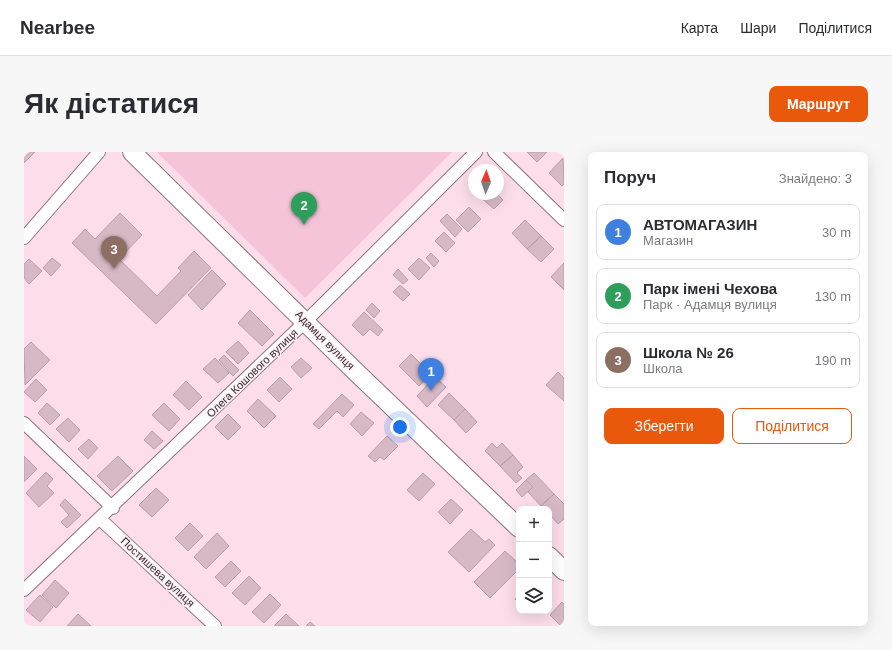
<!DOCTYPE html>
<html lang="uk">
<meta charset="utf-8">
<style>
:root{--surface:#fff;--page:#f7f7f7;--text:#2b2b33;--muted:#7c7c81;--line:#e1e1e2;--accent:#ea580c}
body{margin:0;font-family:Helvetica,sans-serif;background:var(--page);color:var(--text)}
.controls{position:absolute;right:12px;bottom:12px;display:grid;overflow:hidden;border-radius:8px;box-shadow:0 4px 16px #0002}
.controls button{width:36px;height:36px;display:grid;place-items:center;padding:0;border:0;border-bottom:1px solid var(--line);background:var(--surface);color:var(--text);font:20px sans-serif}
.compass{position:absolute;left:444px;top:12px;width:36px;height:36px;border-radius:50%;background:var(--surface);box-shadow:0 4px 16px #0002;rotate:2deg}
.you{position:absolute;left:376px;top:275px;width:14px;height:14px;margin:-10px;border:3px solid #fff;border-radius:50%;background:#1a73e8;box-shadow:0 0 0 6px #1a73e833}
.badge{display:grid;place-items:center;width:26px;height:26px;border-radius:50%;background:var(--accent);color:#fff;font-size:13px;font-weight:700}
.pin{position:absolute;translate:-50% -33px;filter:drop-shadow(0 1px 2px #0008)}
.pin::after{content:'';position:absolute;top:21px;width:14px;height:12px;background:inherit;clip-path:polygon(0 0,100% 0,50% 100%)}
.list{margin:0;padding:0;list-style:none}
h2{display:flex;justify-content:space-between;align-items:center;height:52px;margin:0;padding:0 16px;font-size:17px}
h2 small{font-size:13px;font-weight:400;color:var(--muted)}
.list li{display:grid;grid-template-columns:26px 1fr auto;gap:12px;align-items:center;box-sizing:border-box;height:56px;margin:0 8px 8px;padding:0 8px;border:1px solid var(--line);border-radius:8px}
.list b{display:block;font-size:15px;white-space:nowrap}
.list p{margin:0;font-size:13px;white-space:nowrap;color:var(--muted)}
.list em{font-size:13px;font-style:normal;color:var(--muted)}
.actions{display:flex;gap:8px;padding:12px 16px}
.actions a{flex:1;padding:9px 0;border:1px solid var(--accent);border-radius:8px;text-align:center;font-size:14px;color:var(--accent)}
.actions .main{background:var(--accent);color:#fff}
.icon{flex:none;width:22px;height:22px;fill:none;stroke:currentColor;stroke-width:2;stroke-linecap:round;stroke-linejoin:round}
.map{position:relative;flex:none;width:540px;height:474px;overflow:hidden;border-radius:8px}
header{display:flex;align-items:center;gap:24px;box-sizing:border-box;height:56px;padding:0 20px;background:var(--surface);border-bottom:1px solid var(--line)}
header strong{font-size:19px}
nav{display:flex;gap:22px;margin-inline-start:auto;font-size:14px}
.intro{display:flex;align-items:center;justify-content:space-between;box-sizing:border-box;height:96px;padding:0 24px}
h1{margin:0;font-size:28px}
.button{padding:10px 18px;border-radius:8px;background:var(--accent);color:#fff;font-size:14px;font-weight:700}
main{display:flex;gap:24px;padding:0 24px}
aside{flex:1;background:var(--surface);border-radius:8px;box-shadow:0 4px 16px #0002}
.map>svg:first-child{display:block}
</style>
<header>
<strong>Nearbee</strong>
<nav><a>Карта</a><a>Шари</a><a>Поділитися</a></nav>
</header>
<div class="intro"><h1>Як дістатися</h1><a class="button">Маршрут</a></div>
<main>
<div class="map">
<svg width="540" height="474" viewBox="0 0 540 474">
<rect width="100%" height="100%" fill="#fcdde9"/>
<!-- green -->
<path fill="#f6c4d9" d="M133 0H428L281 146Z"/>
<!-- building -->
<path fill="#d7b9c6" stroke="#ba9da9" d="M0 0H11L0 11Z
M503 0H523L513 10Z
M539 6 540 32 538 34 525 21Z
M457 42H473L479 48 470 57 455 44Z
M445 55 457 67 444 80 432 68Z
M96 61 118 83 95 107 133 144 157 119 154 116 170 99 187 116 132 172 48 91 61 77 71 87Z
M423 62 438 77 431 85 416 69Z
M501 68 517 84 503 97 488 81Z
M420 80 431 91 422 100 411 89Z
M517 84 530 97 517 110 503 97Z
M407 101 415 109 410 115 402 106Z
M28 106 37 113 27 124 19 116Z
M395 106 406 116 395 128 384 117Z
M5 107 18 119 5 132 0 126V112Z
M540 111V138L527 125Z
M374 117 384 128 379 132 369 123Z
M188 118 202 132 178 158 164 143Z
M376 133 386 142 379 149 369 140Z
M348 151 356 159 350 166 342 158Z
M226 158 250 182 238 194 214 171Z
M340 160 359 178 354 184 346 177 339 184 328 173Z
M214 189 225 201 214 212 202 200Z
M7 190 26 208 1 233 0 197Z
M387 202 407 222 395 234 375 214Z
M200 203 215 218 209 224 195 208Z
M191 206 205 221 194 231 179 217Z
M277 206 288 216 277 226 267 215Z
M534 220 540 226V249L522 233Z
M256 225 268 237 255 250 243 238Z
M411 225 422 235 403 255 393 244Z
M12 227 23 238 11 250 0 240Z
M162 229 178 245 165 258 149 243Z
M425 241 441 257 430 268 414 253Z
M318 242 330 253 319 265 313 259 295 277 289 272Z
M234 247 252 264 240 276 223 259Z
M23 251 36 263 26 273 14 261Z
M140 251 156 267 145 279 128 263Z
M441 257 453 270 442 281 430 268Z
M337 260 350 271 338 284 326 272Z
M204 262 217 275 204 288 191 275Z
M44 266 56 278 45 290 32 277Z
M128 279 139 289 130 297 120 288Z
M363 284 374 294 360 308 356 305 351 310 344 304Z
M65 287 74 296 64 307 54 297Z
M468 291 473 296 478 291 489 303 476 314 461 299Z
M489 303 499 315 493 321 498 326 492 331 476 314Z
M0 304 13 317 0 330Z
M94 304 109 319 88 339 73 324Z
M22 320 29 327 23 334 30 341 15 355 2 341Z
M399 321 411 332 395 349 383 338Z
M510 321 530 342 517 354 504 340 509 335 502 328Z
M502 328 509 335 498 345 492 338Z
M132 336 145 348 128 365 115 353Z
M530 342 540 352V367L534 372 525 362V357H520L517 354Z
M41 347 57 363 43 376 37 370 45 363 36 353Z
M427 347 439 358 426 372 414 360Z
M166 371 179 384 164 399 151 386Z
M447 377 461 390 465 387 471 393 445 420 424 400Z
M193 381 205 394 182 417 170 405Z
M481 399 495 412V417L466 446 450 430Z
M207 409 217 419 201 435 191 425Z
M225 424 237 436 221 453 208 441Z
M31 428 45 441 32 456 18 443Z
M246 442 257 453 240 471 228 460Z
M16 443 29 455 16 470 2 458Z
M495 443V451L491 447Z
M538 450 540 452V474H537L526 463Z
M54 462 67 474H43Z
M262 462 275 474H250Z
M286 470 291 474H282Z"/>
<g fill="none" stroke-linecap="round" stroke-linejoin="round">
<defs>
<path id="street" d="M470 0 540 68
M0 86 75 0
M0 271 89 356
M76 367 191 474
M0 438 282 169 452 0"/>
<path id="secondary" d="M108 0 332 220 495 376
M525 404 540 419"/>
</defs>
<!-- street casing -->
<use href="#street" stroke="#8e737e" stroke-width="14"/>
<!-- secondary casing -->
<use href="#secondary" stroke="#8e737e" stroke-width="20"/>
<!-- street -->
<use href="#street" stroke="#fff" stroke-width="12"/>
<!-- secondary -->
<use href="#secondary" stroke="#fff" stroke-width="18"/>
</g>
<g text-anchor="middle" stroke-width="3" stroke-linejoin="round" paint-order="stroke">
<!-- street labels -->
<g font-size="11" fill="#35292e" stroke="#fdf0f5">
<text transform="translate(301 188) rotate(45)" y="4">Адамця вулиця</text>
<text transform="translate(228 221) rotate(-44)" y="4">Олега Кошового вулиця</text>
<text transform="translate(134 420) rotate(43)" y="4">Постишева вулиця</text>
</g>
</g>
</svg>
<div class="controls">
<button>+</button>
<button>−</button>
<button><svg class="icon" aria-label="layers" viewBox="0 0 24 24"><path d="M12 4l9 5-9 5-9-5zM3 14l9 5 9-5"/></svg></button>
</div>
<svg class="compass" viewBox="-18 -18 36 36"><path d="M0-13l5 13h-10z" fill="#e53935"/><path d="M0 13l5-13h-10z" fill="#7c7c81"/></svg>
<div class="you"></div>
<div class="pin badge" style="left:407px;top:239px;background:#3f7fe0">1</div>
<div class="pin badge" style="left:280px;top:73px;background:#2e9e5b">2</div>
<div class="pin badge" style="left:90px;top:117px;background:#8d6e63">3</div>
</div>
<aside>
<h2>Поруч<small>Знайдено: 3</small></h2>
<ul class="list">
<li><span class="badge" style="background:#3f7fe0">1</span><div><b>АВТОМАГАЗИН</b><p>Магазин</p></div><em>30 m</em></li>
<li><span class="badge" style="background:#2e9e5b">2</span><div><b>Парк імені Чехова</b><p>Парк · Адамця вулиця</p></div><em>130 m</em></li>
<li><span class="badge" style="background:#8d6e63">3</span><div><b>Школа № 26</b><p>Школа</p></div><em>190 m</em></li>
</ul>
<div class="actions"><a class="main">Зберегти</a><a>Поділитися</a></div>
</aside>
</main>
